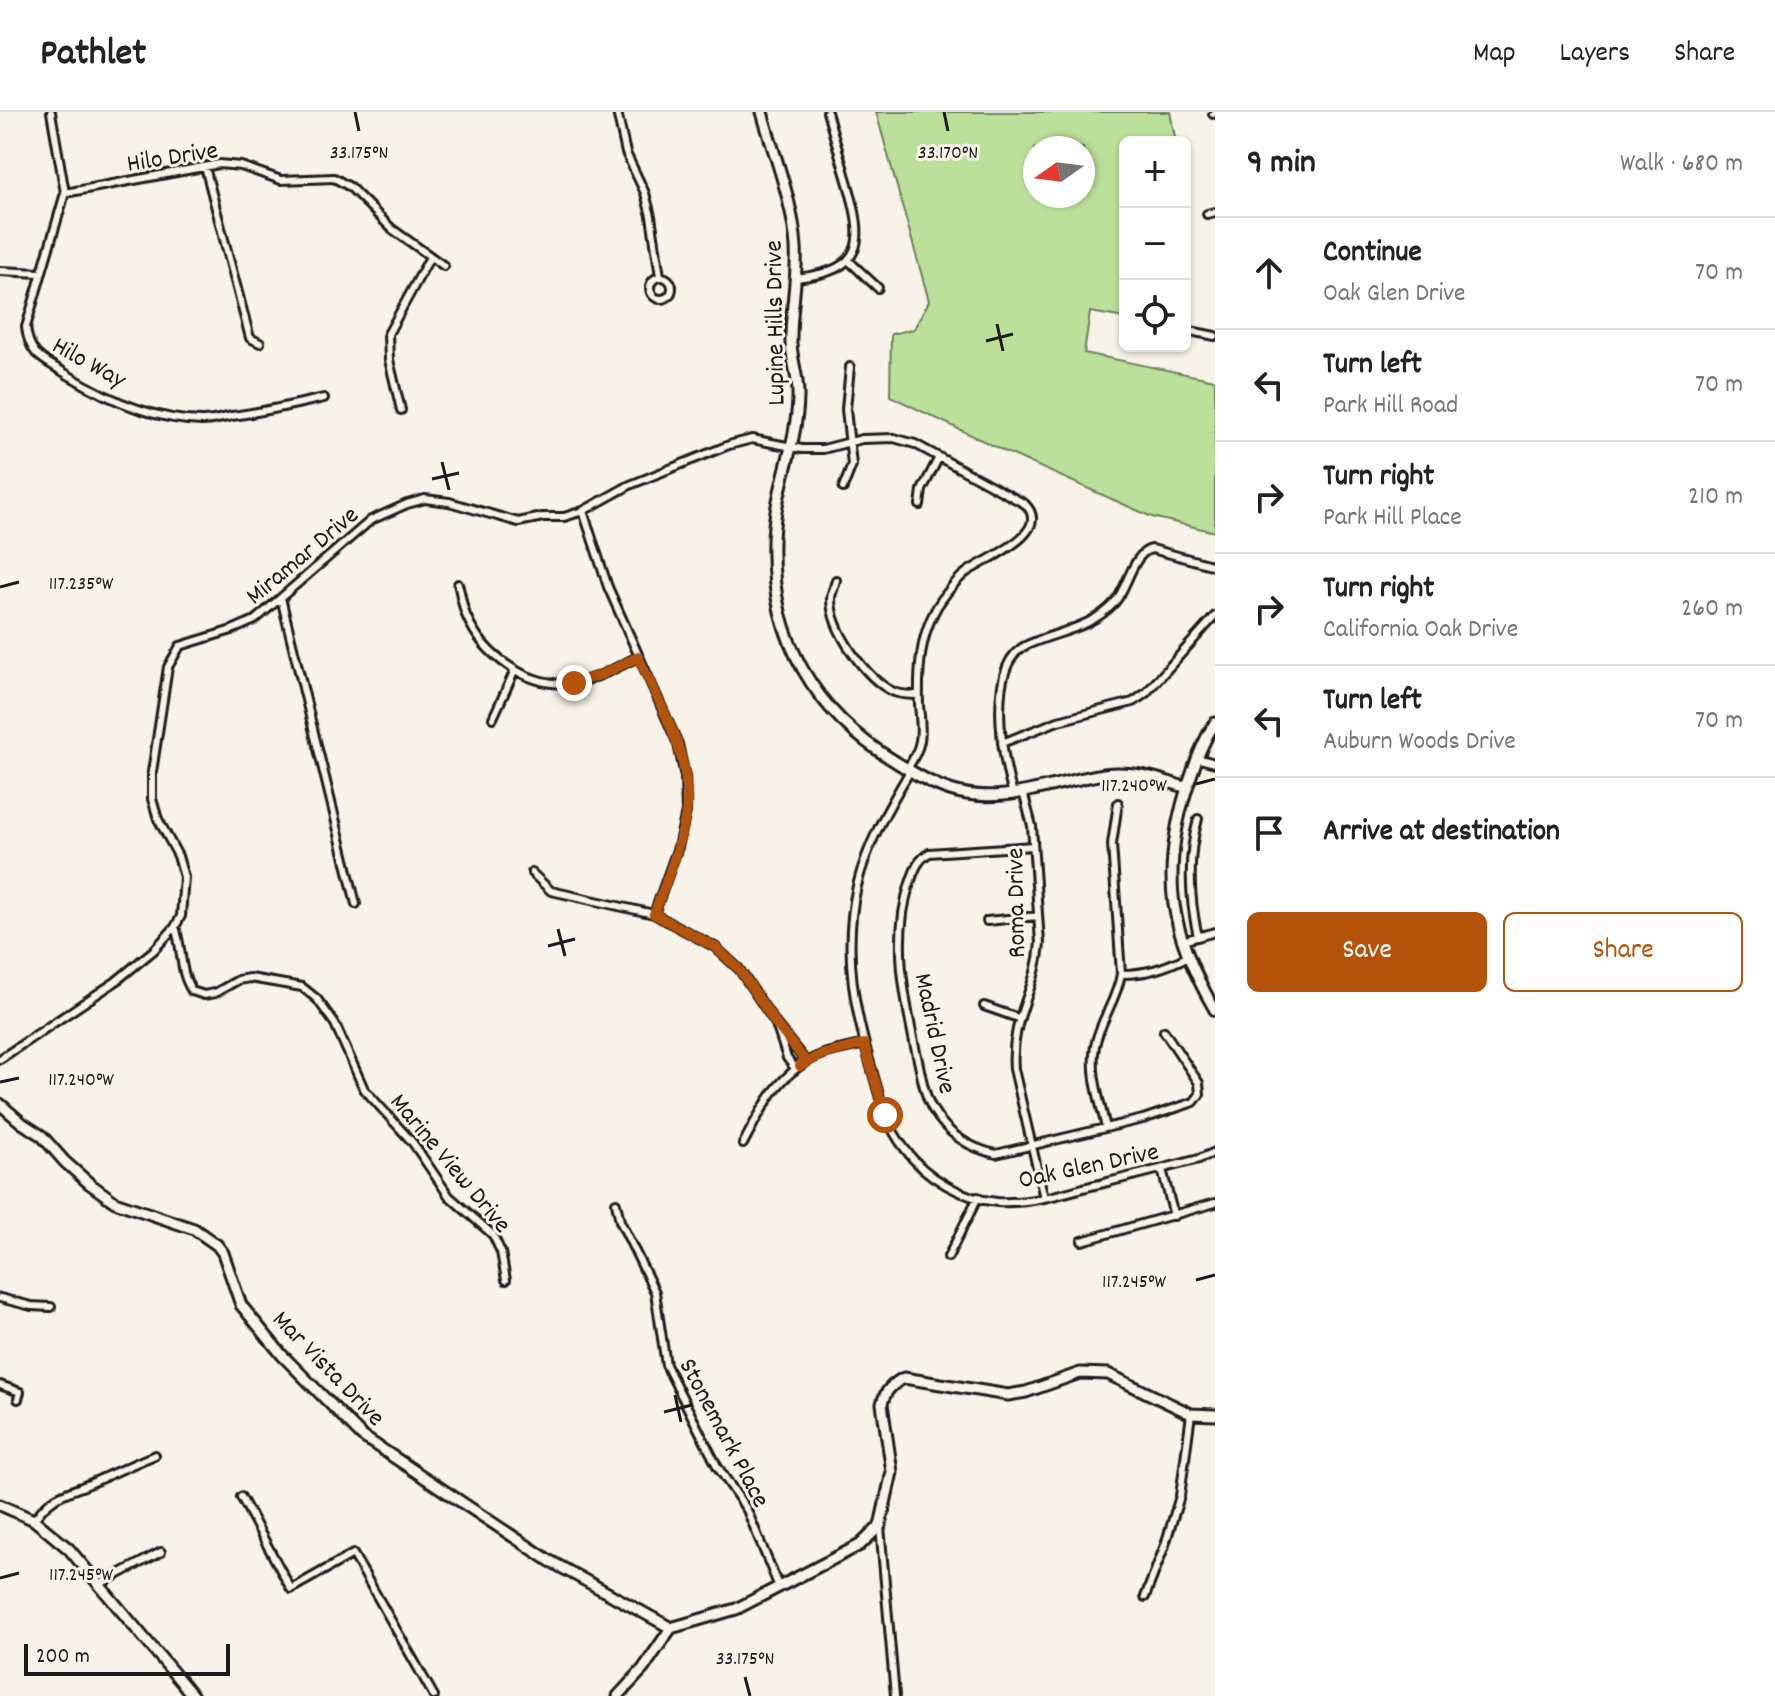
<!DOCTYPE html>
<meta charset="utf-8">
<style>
:root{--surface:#fff;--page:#f2f2f2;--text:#222;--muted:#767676;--line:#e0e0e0;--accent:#b45309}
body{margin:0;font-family:Dekko,sans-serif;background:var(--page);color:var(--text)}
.controls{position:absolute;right:24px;top:24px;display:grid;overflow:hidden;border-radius:12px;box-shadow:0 2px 6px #0004}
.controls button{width:72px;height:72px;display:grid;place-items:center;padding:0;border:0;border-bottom:2px solid var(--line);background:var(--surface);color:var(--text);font:40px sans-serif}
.compass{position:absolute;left:1023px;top:24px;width:72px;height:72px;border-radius:50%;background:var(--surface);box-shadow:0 2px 6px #0004;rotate:256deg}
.scale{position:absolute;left:24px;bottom:20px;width:206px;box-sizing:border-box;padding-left:8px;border:4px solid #1c1c1c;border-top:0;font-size:22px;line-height:28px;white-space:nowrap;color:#1c1c1c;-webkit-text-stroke:6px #f7f3e8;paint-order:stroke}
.stop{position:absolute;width:24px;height:24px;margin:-18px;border:6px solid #b45309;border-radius:50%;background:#fff}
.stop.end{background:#b45309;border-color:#fff;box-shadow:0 2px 8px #0008}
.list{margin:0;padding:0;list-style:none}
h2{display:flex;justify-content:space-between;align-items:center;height:104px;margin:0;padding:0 32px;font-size:34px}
h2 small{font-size:26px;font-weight:400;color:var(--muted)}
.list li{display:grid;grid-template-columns:52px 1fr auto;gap:24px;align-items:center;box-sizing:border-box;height:112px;padding:0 32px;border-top:2px solid var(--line)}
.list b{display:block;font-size:30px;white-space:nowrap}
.list p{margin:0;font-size:26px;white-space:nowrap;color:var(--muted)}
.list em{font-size:26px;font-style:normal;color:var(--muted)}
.actions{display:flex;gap:16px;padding:24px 32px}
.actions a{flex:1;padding:18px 0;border:2px solid var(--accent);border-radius:12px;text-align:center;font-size:28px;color:var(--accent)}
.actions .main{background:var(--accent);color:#fff}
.icon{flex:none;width:44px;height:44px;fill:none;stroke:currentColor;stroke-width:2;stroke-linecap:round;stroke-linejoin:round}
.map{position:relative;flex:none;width:1215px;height:1584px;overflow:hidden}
header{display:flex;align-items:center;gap:48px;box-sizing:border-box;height:112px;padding:0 40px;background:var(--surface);border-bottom:2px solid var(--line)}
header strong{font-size:38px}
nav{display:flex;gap:44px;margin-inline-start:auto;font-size:28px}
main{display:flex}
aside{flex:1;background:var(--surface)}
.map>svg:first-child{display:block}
</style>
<header>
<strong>Pathlet</strong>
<nav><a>Map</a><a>Layers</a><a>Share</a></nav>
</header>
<main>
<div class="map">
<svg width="1215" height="1584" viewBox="0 0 1215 1584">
<rect width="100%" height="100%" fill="#f7f3e8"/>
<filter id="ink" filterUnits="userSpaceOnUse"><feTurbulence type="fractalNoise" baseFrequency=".0125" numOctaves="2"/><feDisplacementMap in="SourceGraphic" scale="16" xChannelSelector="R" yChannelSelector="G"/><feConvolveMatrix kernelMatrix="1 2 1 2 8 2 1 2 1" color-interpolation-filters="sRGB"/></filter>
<g filter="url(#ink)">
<!-- green -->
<path fill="#bbe09a" stroke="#6c7e5b" stroke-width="2" fill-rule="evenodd" d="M876 0H1170L1176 30H1125V206L1090 200 1084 241 1215 268V420L1152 405 1004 339 890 284 891 222 914 217 929 189ZM1083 36V84H1035V36Z"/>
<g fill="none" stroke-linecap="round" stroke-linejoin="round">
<defs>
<path id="street" d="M51 0 65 81 26 215C29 245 45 248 68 263 107 287 155 308 202 309 212 309 222 306 232 304 263 300 293 293 324 286
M617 0 626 41 645 81 651 104 660 164
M1213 2 1215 0
M205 55 250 226 260 231
M65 81 219 52 241 54 281 68 334 66 350 75 392 117 444 154
M1207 102 1215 100
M848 148 878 176
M0 159 40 161
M650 176a11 11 0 1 1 22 0a11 11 0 1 1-22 0Z
M796 166C865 159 865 130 848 72 841 48 834 24 827 0
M1185 218 1215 224
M401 298 389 248 388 222 430 145
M843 376 852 353 846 297 850 255
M920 393 922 378 939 345
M583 399 608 475 678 632 685 665 686 700 678 735 654 802
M836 468C835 474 831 481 831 487 831 518 866 568 894 580 902 583 910 583 919 583
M458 472C461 482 462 493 466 503 483 544 529 577 575 571 597 567 619 554 638 545
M281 486 356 792
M493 606 515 558
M1002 631 1058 609 1133 590 1146 581 1215 504
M1196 646 1215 651
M910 659C888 696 867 732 857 774 842 840 855 902 874 965 881 991 888 1016 905 1037 925 1065 963 1087 997 1090 1028 1092 1058 1083 1087 1075 1124 1066 1162 1057 1199 1047L1215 1040
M1023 680 1032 714 1040 831C1037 878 1010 905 1014 957L1044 1086
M1013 682C1002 647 985 551 1027 533 1058 519 1091 517 1115 490 1128 475 1133 440 1152 437L1215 454
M1198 707C1187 747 1189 785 1198 825
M1033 734 929 741C917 749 915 757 910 771 892 826 904 884 916 940 921 959 923 981 933 998 948 1023 969 1036 996 1042L1143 1007 1194 990 1200 982 1199 971 1164 919
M532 761 551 779 654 802 715 835 739 857 776 912 804 947 800 954H793L787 946 776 912
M987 809 1038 804
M175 815C183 837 179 860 192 879L204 883 215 881 238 868 250 866 302 875 317 887 335 912 364 977 413 1031 449 1084 493 1123 501 1140 506 1168
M1182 829 1215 820
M1121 862C1147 862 1164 856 1187 845
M984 894 1018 906
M0 947 115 870 154 838 175 815 181 804 184 765 178 744 158 707 152 687V660L168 555 180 534 232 518 255 508 371 408 407 392 425 387 449 390 518 410 543 405H564L583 399 630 373 729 333 752 327 802 337H823L862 327 894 326 915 332 1025 392C1054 421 985 447 967 460 959 466 952 474 946 482 920 514 918 554 919 593 920 604 922 618 920 629 918 640 913 648 907 657
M1106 1016C1100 989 1090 962 1095 934 1100 908 1117 888 1121 862L1112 732 1118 691
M743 1032C762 996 779 959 821 943 834 938 850 936 864 932
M1162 1057 1174 1104
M616 1091 620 1109 655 1180 666 1253 717 1354 747 1398 779 1475
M1082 1129 1215 1091
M948 1145 978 1085
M0 1186 31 1194 51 1195
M0 1273 20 1280 18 1287
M241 1385 291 1477 353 1442 434 1584
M34 1408C53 1380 68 1382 96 1369 116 1360 135 1351 155 1343
M880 1414 895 1584
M98 1473 161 1440
M1145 1485 1165 1433 1180 1384 1191 1302"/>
<path id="secondary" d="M762 0C774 44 793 89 796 135 798 168 790 199 791 232 792 250 799 267 798 286 797 334 774 380 773 429 770 525 814 601 896 650 912 660 931 672 950 678 1003 695 1052 670 1104 662 1133 658 1160 667 1187 676
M1215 611C1201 632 1194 655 1186 679 1160 765 1170 821 1215 898
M0 992 22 1011 42 1024 65 1050 90 1072 115 1090 194 1117 217 1133 223 1141 241 1193 282 1243 362 1324 550 1449 671 1516
M0 1393 34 1408 69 1437 193 1584
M618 1584 643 1557 671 1516 736 1497 860 1433 880 1414 892 1360 882 1292C885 1279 892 1272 904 1266L1008 1283 1026 1280 1080 1261 1108 1262 1191 1302 1215 1303"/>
</defs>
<!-- street casing -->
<use href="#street" stroke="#1c1c1c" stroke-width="12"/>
<!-- secondary casing -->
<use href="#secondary" stroke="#1c1c1c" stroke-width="15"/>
<!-- street -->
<use href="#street" stroke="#f7f3e8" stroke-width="6"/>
<!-- secondary -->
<use href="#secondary" stroke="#f7f3e8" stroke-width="9"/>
</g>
</g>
<g fill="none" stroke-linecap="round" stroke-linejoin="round" filter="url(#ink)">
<!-- route -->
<path stroke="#b45309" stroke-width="10" d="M574 571 603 562 638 545C660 593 694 647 686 702 680 736 666 770 654 802L715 835 739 857 776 912 804 947 800 954 821 943 864 932 885 1003"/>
</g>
<!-- ticks -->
<path fill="none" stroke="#1c1c1c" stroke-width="3" d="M355 0 359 19M944 0 948 19M997 212 1003 239M986 229 1013 222M442 350 449 378M432 367 459 361M0 475 19 470M1196 672 1215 667M558 817 565 844M548 834 575 827M0 970 19 966M1196 1168 1215 1163M675 1283 681 1310M664 1300 692 1293M0 1466 19 1461M745 1565 750 1584"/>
<g text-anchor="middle" stroke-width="6" stroke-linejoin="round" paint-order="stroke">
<!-- street labels -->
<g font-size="26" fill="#1c1c1c" stroke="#f7f3e8">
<text transform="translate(172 43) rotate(-9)" y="9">Hilo Drive</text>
<text transform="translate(773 211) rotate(-91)" y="9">Lupine Hills Drive</text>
<text transform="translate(90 249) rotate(29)" y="9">Hilo Way</text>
<text transform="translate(301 442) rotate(-40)" y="9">Miramar Drive</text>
<text transform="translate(1014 791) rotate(-91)" y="9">Roma Drive</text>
<text transform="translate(937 921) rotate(78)" y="9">Madrid Drive</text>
<text transform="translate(452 1050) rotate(50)" y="9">Marine View Drive</text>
<text transform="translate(1088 1052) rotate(-12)" y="9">Oak Glen Drive</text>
<text transform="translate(330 1255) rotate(46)" y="9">Mar Vista Drive</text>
<text transform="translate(726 1320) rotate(62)" y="9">Stonemark Place</text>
</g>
</g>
<g font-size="20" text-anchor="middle" fill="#1c1c1c" stroke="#f7f3e8" stroke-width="6" stroke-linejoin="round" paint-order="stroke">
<text x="948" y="46">33.170°N</text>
<text x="359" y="46">33.175°N</text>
<text x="81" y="477">117.235°W</text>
<text x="1134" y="679">117.240°W</text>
<text x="81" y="973">117.240°W</text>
<text x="1134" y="1175">117.245°W</text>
<text x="81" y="1468">117.245°W</text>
<text x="745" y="1552">33.175°N</text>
</g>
</svg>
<div class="controls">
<button>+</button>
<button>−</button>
<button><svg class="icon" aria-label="locate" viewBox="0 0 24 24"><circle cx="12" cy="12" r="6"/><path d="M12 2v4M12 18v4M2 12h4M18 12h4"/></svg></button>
</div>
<svg class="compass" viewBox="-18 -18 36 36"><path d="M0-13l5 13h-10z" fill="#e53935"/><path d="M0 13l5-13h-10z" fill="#767676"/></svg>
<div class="scale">200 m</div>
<div class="stop" style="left:885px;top:1003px"></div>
<div class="stop end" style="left:574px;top:571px"></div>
</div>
<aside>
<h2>9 min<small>Walk · 680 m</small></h2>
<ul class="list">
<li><svg class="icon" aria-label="ahead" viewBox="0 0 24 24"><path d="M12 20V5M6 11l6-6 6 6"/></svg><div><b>Continue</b><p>Oak Glen Drive</p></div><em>70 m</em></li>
<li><svg class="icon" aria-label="left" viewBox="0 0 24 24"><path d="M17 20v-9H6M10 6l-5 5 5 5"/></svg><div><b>Turn left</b><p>Park Hill Road</p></div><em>70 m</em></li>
<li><svg class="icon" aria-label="right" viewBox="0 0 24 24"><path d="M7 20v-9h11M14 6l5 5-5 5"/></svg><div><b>Turn right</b><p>Park Hill Place</p></div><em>210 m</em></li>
<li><svg class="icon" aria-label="right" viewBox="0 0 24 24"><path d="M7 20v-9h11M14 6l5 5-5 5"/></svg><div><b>Turn right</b><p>California Oak Drive</p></div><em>260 m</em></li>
<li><svg class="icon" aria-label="left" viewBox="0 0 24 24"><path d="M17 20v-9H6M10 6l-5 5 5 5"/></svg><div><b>Turn left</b><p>Auburn Woods Drive</p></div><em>70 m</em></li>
<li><svg class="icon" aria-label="arrive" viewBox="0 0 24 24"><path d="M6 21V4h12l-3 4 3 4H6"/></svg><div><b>Arrive at destination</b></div></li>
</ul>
<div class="actions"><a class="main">Save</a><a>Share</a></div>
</aside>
</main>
